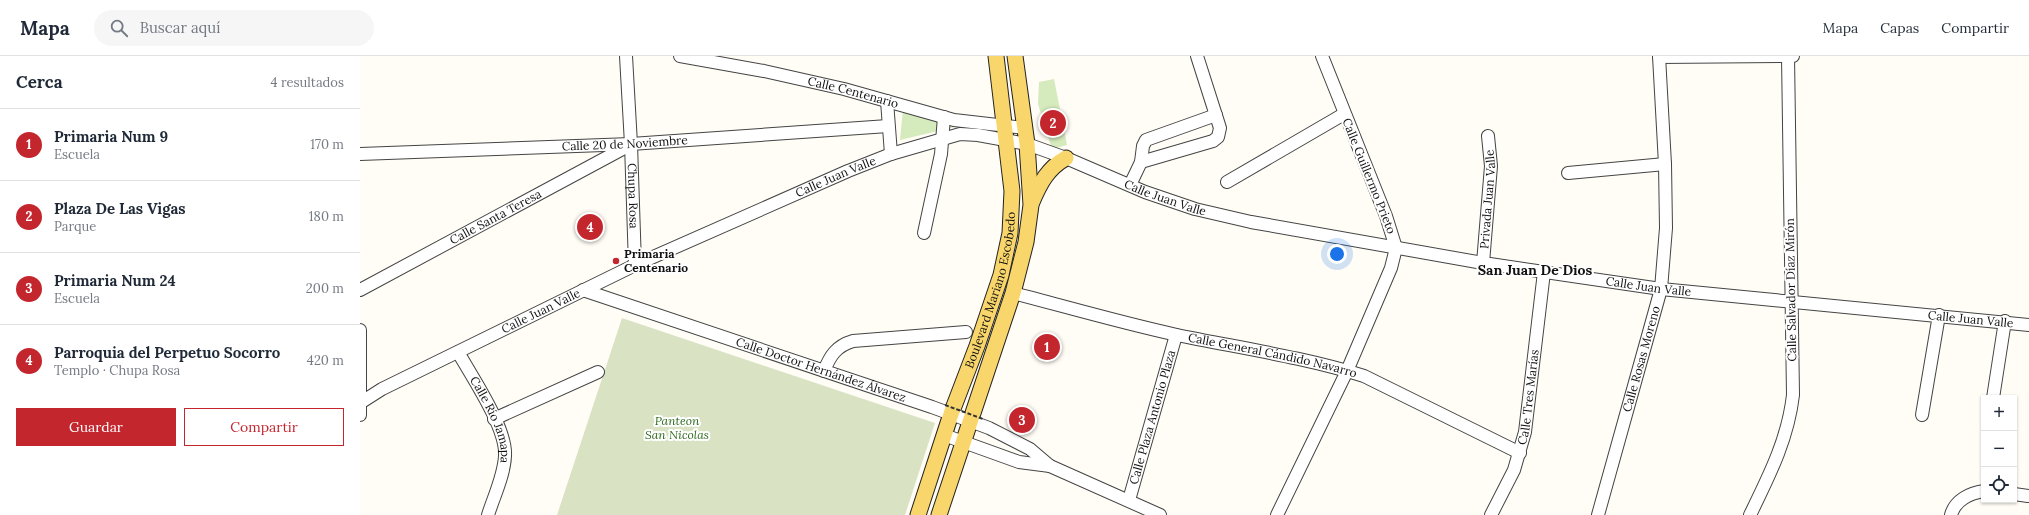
<!DOCTYPE html>
<html lang="es">
<meta charset="utf-8">
<style>
:root{--surface:#fff;--page:#f6f6f7;--text:#1f2937;--muted:#747a83;--line:#e0e1e3;--accent:#c4262e}
body{margin:0;font-family:Lora,serif;background:var(--page);color:var(--text)}
.controls{position:absolute;right:12px;bottom:12px;display:grid;overflow:hidden;border-radius:0px;box-shadow:0 1px 3px #0004}
.controls button{width:36px;height:36px;display:grid;place-items:center;padding:0;border:0;border-bottom:1px solid var(--line);background:var(--surface);color:var(--text);font:20px sans-serif}
.you{position:absolute;left:977px;top:198px;width:14px;height:14px;margin:-10px;border:3px solid #fff;border-radius:50%;background:#1a73e8;box-shadow:0 0 0 6px #1a73e833}
.badge{display:grid;place-items:center;width:26px;height:26px;border-radius:50%;background:var(--accent);color:#fff;font-size:13px;font-weight:700}
.pin{position:absolute;translate:-50% -50%;border:2px solid #fff;box-shadow:0 1px 4px #0006}
.list{margin:0;padding:0;list-style:none}
h2{display:flex;justify-content:space-between;align-items:center;height:52px;margin:0;padding:0 16px;font-size:17px}
h2 small{font-size:13px;font-weight:400;color:var(--muted)}
.list li{display:grid;grid-template-columns:26px 1fr auto;gap:12px;align-items:center;box-sizing:border-box;height:72px;padding:0 16px;border-top:1px solid var(--line)}
.list b{display:block;font-size:15px;white-space:nowrap}
.list p{margin:0;font-size:13px;white-space:nowrap;color:var(--muted)}
.list em{font-size:13px;font-style:normal;color:var(--muted)}
.actions{display:flex;gap:8px;padding:12px 16px}
.actions a{flex:1;padding:9px 0;border:1px solid var(--accent);border-radius:0px;text-align:center;font-size:14px;color:var(--accent)}
.actions .main{background:var(--accent);color:#fff}
.icon{flex:none;width:22px;height:22px;fill:none;stroke:currentColor;stroke-width:2;stroke-linecap:round;stroke-linejoin:round}
.map{position:relative;flex:none;width:1669px;height:459px;overflow:hidden}
header{display:flex;align-items:center;gap:24px;box-sizing:border-box;height:56px;padding:0 20px;background:var(--surface);border-bottom:1px solid var(--line)}
header strong{font-size:19px}
nav{display:flex;gap:22px;margin-inline-start:auto;font-size:14px}
.search{width:280px;height:36px;background:var(--page);display:flex;align-items:center;gap:10px;box-sizing:border-box;padding:0 14px;border-radius:22px;color:var(--muted);font-size:15px}
main{display:flex}
aside{flex:1;background:var(--surface)}
.map>svg:first-child{display:block}
</style>
<header>
<strong>Mapa</strong>
<div class="search"><svg class="icon" aria-label="search" viewBox="0 0 24 24"><circle cx="10" cy="10" r="6"/><path d="M15 15l6 6"/></svg>Buscar aquí</div>
<nav><a>Mapa</a><a>Capas</a><a>Compartir</a></nav>
</header>
<main>
<aside>
<h2>Cerca<small>4 resultados</small></h2>
<ul class="list">
<li><span class="badge">1</span><div><b>Primaria Num 9</b><p>Escuela</p></div><em>170 m</em></li>
<li><span class="badge">2</span><div><b>Plaza De Las Vigas</b><p>Parque</p></div><em>180 m</em></li>
<li><span class="badge">3</span><div><b>Primaria Num 24</b><p>Escuela</p></div><em>200 m</em></li>
<li><span class="badge">4</span><div><b>Parroquia del Perpetuo Socorro</b><p>Templo · Chupa Rosa</p></div><em>420 m</em></li>
</ul>
<div class="actions"><a class="main">Guardar</a><a>Compartir</a></div>
</aside>
<div class="map">
<svg width="1669" height="459" viewBox="0 0 1669 459">
<rect width="100%" height="100%" fill="#fffdf5"/>
<!-- green -->
<path fill="#d5ebbd" d="M694 23 707 89 692 93 678 48 679 26Z
M543 53 603 69 540 84Z"/>
<!-- cemetery -->
<path fill="#d9e3c4" d="M262 262 575 367 545 459H197Z"/>
<g fill="none" stroke-linecap="round" stroke-linejoin="round">
<defs>
<g id="minor">
<path id="s1" d="M266 0 271 88 275 209"/>
<path id="s2" d="M320 0 404 15 484 33 594 64 665 72"/>
<path d="M1299 1 1433 0"/>
<path d="M527 45 531 98"/>
<path id="s3" d="M0 98 271 88 528 70"/>
<path d="M781 106 853 85 858 81 860 72 837 0"/>
<path d="M1208 117 1305 108"/>
<path d="M867 126 984 58"/>
<path d="M770 129 781 106 783 90 786 84 856 59"/>
<path d="M564 177 581 98 584 61"/>
<path id="s4" d="M1123 207 1131 110 1128 80"/>
<path id="s5" d="M0 234 268 90"/>
<path id="s6" d="M223 234 572 351 629 372 670 393 690 410 800 459"/>
<path id="s7" d="M653 237C707 251 762 267 817 279 880 292 943 301 1004 320L1160 397"/>
<path d="M0 274V359"/>
<path id="s8" d="M98 296C112 321 147 372 145 400 144 420 134 440 128 459"/>
<path d="M464 315C470 300 476 290 493 285L606 276"/>
<path d="M1633 342 1645 265"/>
<path id="s9" d="M0 347 22 333 275 209 488 115 531 98 600 78 618 79 667 88 706 102 785 136 835 153 891 166 1123 207 1301 233 1669 269"/>
<path d="M1562 359 1579 259"/>
<path d="M134 363 238 316"/>
<path d="M584 379 659 406 690 410"/>
<path d="M1654 438 1668 440"/>
<path id="s10" d="M769 444 816 279"/>
<path d="M917 459 987 315 1031 212 1036 192 1026 160 962 0"/>
<path id="s11" d="M1131 459 1154 414 1165 376 1184 216"/>
<path id="s12" d="M1238 459 1301 233 1306 172 1305 108 1299 0"/>
<path d="M1390 459C1409 420 1428 383 1433 339L1428 0"/>
<path d="M1591 459C1595 444 1610 437 1624 435"/>
</g>
<g id="major">
<path d="M672 146C680 127 688 112 706 102"/>
<path id="s13" d="M558 459 591 358 617 290 641 219 650 177 652 135 636 0"/>
<path d="M579 459 653 237 666 186 671 149 667 88 655 0"/>
</g>
</defs>
<!-- minor casing -->
<use href="#minor" stroke="#444" stroke-width="14"/>
<!-- major casing -->
<use href="#major" stroke="#222" stroke-width="17"/>
<!-- minor -->
<use href="#minor" stroke="#fff" stroke-width="12"/>
<!-- major -->
<use href="#major" stroke="#f9d66b" stroke-width="15"/>
<!-- path-bridge -->
<path stroke="#333" stroke-width="2" stroke-dasharray="4 2" stroke-linecap="butt" d="M585 349 623 363"/>
</g>
<!-- markers -->
<circle fill="#c4262e" stroke="#fff" stroke-width="1.5" cx="256" cy="205" r="4"/>
<g text-anchor="middle" stroke-width="4" stroke-linejoin="round" paint-order="stroke">
<!-- street labels -->
<g font-size="12" fill="#111" stroke="#fff">
<text dy="4" stroke="none"><textPath href="#s2" startOffset="177">Calle Centenario</textPath></text>
<text dy="4" stroke="none"><textPath href="#s3" startOffset="265">Calle 20 de Noviembre</textPath></text>
<text transform="translate(1009 120) rotate(68)" y="4">Calle Guillermo Prieto</text>
<text dy="4" stroke="none"><textPath href="#s9" startOffset="527">Calle Juan Valle</textPath></text>
<text dy="4" stroke="none"><textPath href="#s1" startOffset="140">Chupa Rosa</textPath></text>
<text dy="4" stroke="none"><textPath href="#s9" startOffset="875">Calle Juan Valle</textPath></text>
<text dy="4" stroke="none"><textPath href="#s4" startOffset="64">Privada Juan Valle</textPath></text>
<text dy="4" stroke="none"><textPath href="#s5" startOffset="154">Calle Santa Teresa</textPath></text>
<text dy="4" stroke="none"><textPath href="#s9" startOffset="1367">Calle Juan Valle</textPath></text>
<text dy="4" stroke="none"><textPath href="#s13" startOffset="237">Boulevard Mariano Escobedo</textPath></text>
<text transform="translate(1431 234) rotate(-91)" y="4">Calle Salvador Díaz Mirón</text>
<text dy="4" stroke="none"><textPath href="#s9" startOffset="203">Calle Juan Valle</textPath></text>
<text dy="4" stroke="none"><textPath href="#s9" startOffset="1691">Calle Juan Valle</textPath></text>
<text dy="4" stroke="none"><textPath href="#s7" startOffset="267">Calle General Cándido Navarro</textPath></text>
<text dy="4" stroke="none"><textPath href="#s12" startOffset="162">Calle Rosas Moreno</textPath></text>
<text dy="4" stroke="none"><textPath href="#s6" startOffset="251">Calle Doctor Hernández Álvarez</textPath></text>
<text dy="4" stroke="none"><textPath href="#s11" startOffset="125">Calle Tres Marías</textPath></text>
<text dy="4" stroke="none"><textPath href="#s10" startOffset="86">Calle Plaza Antonio Plaza</textPath></text>
<text dy="4" stroke="none"><textPath href="#s8" startOffset="76">Calle Río Jamapa</textPath></text>
</g>
<!-- poi labels -->
<g font-size="12" font-weight="bold" fill="#111" stroke="#fff" text-anchor="start">
<text x="264" y="202">Primaria<tspan x="264" dy="14">Centenario</tspan></text>
</g>
<!-- park labels -->
<g font-size="12" font-style="italic" fill="#2f6b1f" stroke="#fff">
<text x="317" y="369">Panteon<tspan x="317" dy="14">San Nicolas</tspan></text>
</g>
<!-- quarter labels -->
<g font-size="14" font-weight="bold" fill="#111" stroke="#fff">
<text x="1175" y="219">San Juan De Dios</text>
</g>
</g>
</svg>
<div class="controls">
<button>+</button>
<button>−</button>
<button><svg class="icon" aria-label="locate" viewBox="0 0 24 24"><circle cx="12" cy="12" r="6"/><path d="M12 2v4M12 18v4M2 12h4M18 12h4"/></svg></button>
</div>
<div class="you"></div>
<div class="pin badge" style="left:687px;top:291px">1</div>
<div class="pin badge" style="left:693px;top:67px">2</div>
<div class="pin badge" style="left:662px;top:364px">3</div>
<div class="pin badge" style="left:230px;top:171px">4</div>
</div>
</main>
